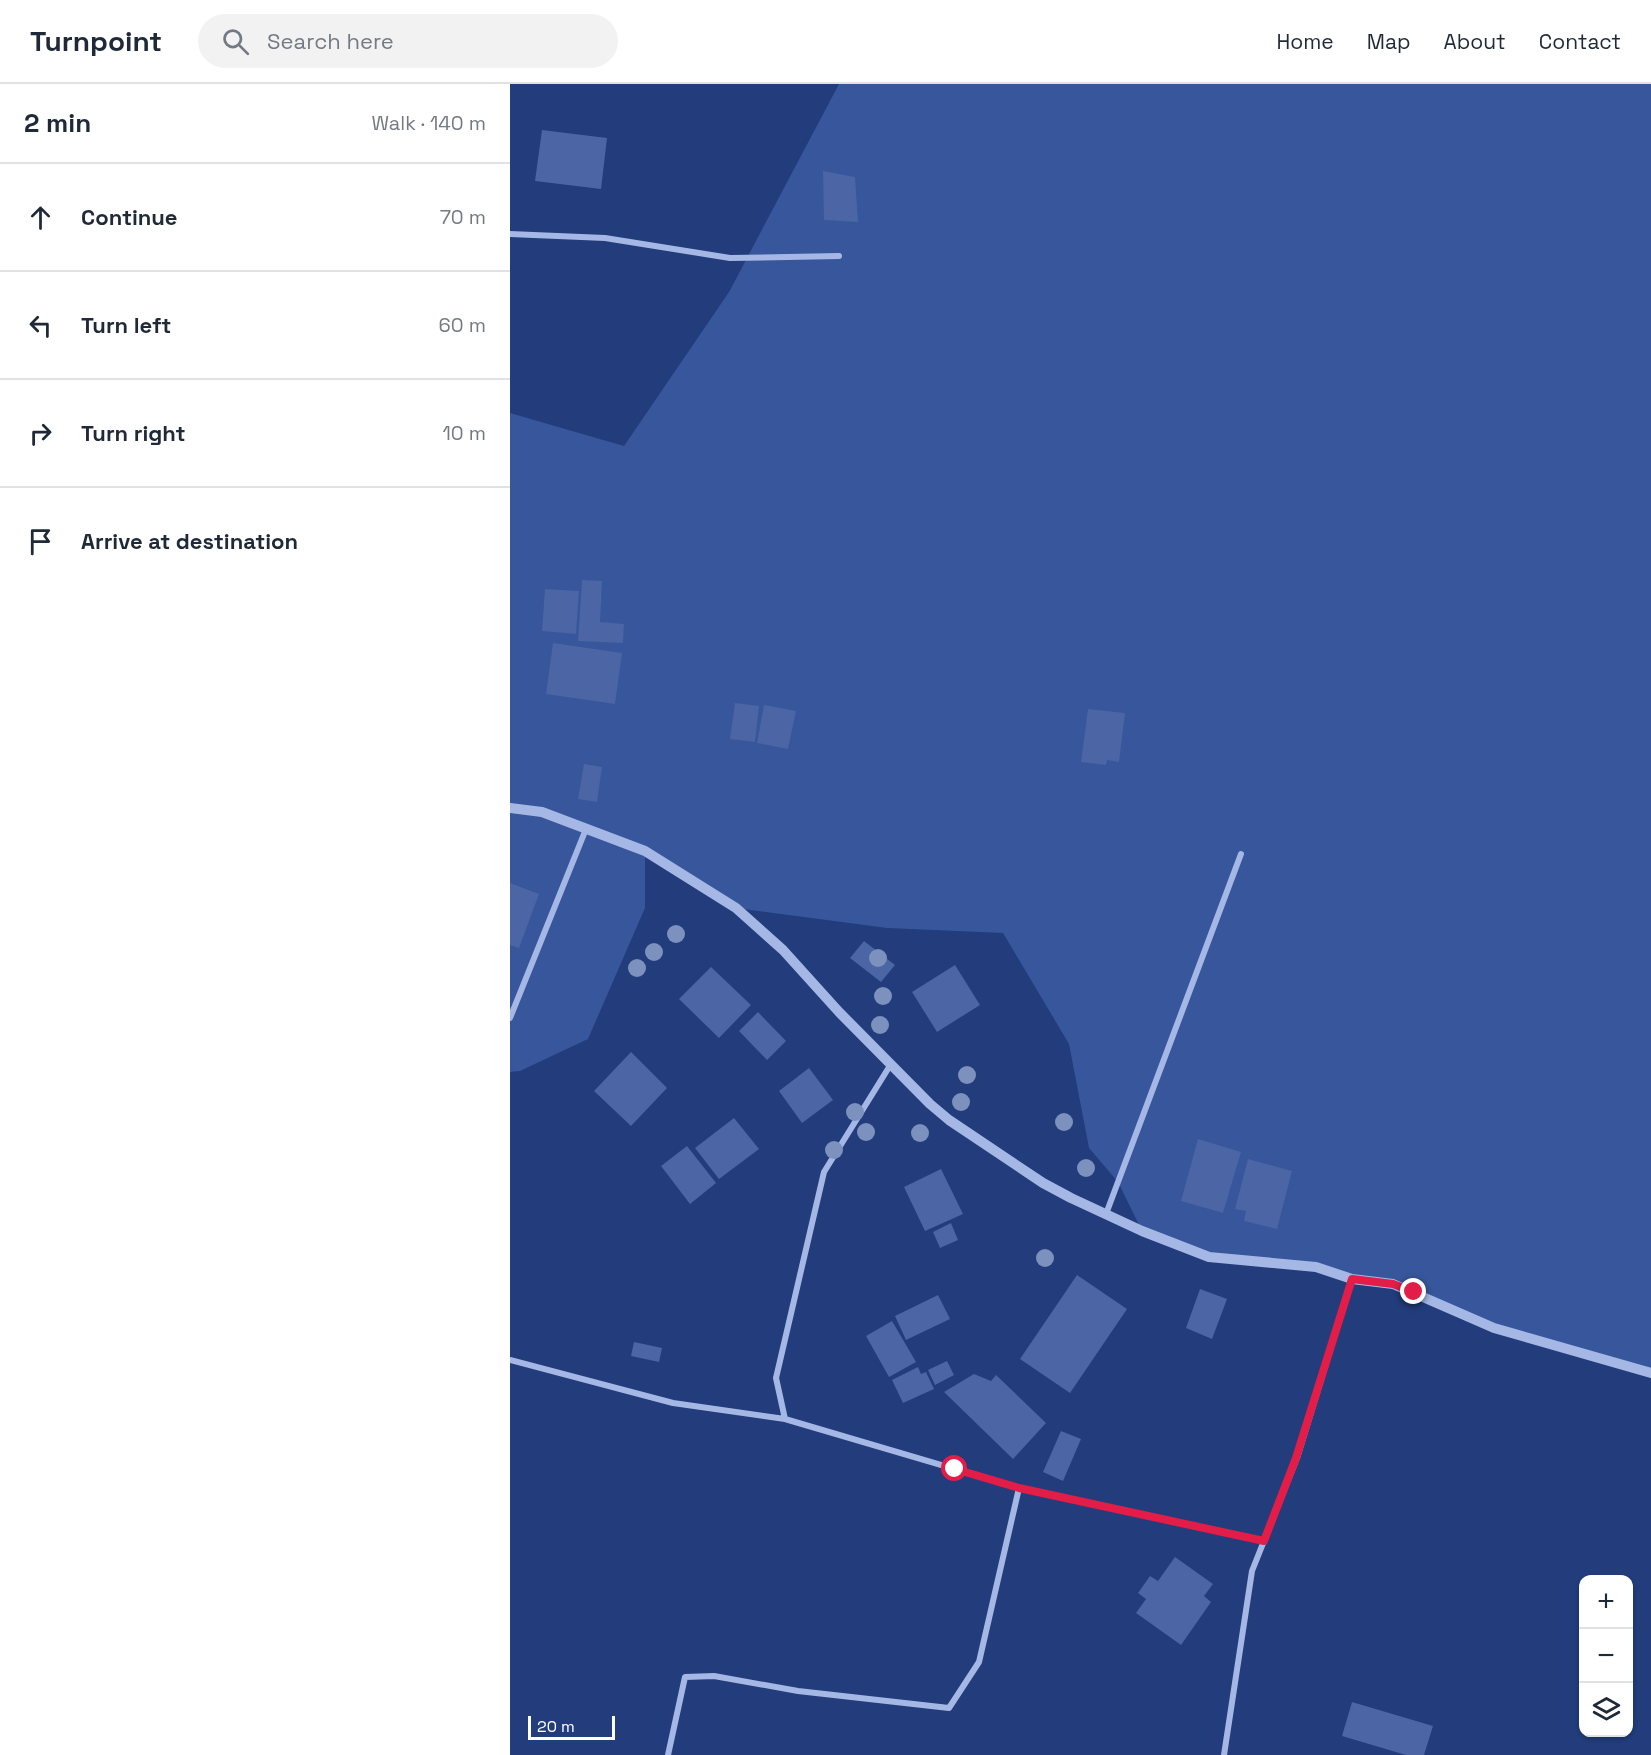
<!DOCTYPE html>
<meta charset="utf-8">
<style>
:root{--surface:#fff;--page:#f2f2f3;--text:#1f2937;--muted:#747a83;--line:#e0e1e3}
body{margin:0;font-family:"Space Grotesk",sans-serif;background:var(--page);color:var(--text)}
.controls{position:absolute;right:18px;bottom:18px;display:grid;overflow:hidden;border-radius:12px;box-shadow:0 2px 4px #0004}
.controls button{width:54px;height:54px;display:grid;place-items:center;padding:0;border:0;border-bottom:2px solid var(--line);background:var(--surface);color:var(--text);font:30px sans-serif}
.scale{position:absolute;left:18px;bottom:15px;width:87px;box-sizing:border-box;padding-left:6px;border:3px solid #fff;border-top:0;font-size:16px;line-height:21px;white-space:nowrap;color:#fff;-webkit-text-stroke:4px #223c7c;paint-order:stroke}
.stop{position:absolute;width:18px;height:18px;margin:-14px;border:4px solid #e11d48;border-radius:50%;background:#fff}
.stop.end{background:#e11d48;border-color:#fff;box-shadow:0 2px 6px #0008}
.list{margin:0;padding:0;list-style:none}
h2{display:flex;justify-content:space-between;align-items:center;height:78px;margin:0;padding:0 24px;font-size:26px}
h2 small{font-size:20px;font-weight:400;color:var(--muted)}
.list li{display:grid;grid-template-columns:39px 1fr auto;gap:18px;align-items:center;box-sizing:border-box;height:108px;padding:0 24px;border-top:2px solid var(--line)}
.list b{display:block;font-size:22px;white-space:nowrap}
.list em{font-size:20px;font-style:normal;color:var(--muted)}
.icon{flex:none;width:33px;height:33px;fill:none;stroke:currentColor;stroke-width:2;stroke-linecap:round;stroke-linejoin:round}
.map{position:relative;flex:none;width:1141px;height:1671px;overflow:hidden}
header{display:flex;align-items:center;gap:36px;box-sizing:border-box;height:84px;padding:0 30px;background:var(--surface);border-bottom:2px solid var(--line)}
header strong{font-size:28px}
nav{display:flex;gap:33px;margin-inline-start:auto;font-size:21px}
.search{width:420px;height:54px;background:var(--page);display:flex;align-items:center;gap:15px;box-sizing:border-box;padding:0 21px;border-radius:33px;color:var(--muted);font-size:22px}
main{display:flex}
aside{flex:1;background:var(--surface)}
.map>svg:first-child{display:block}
</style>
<header>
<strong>Turnpoint</strong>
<div class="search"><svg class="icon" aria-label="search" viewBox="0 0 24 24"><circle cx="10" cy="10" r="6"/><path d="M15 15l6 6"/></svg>Search here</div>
<nav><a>Home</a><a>Map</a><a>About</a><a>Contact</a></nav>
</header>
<main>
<aside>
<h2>2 min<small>Walk · 140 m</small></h2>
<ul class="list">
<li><svg class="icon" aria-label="ahead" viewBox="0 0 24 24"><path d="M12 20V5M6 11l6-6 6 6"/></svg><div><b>Continue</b></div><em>70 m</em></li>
<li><svg class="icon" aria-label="left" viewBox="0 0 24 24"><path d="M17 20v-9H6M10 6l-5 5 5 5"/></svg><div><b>Turn left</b></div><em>60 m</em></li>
<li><svg class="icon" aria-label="right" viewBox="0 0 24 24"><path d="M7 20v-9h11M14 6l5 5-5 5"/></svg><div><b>Turn right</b></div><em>10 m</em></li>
<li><svg class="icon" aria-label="arrive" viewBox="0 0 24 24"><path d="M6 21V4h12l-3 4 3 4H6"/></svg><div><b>Arrive at destination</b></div></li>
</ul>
</aside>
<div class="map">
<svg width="1141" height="1671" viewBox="0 0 1141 1671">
<rect width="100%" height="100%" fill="#223c7c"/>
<!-- green -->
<path fill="#38569b" d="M329 0H1141V1289L984 1244 883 1200 806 1183 699 1173 632 1147 608 1098 579 1064 559 960 493 849 377 844 226 824 135 768V824L78 955 10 987 0 988V329L114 362 219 208Z"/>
<!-- building -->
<path fill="#4b65a5" d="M32 46 97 54 91 105 25 97Z
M313 87 345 93 348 138 314 136Z
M72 496 92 497 90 538 114 540 113 559 68 557Z
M35 505 69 507 66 550 32 547Z
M43 559 112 569 105 620 36 610Z
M225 619 249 622 245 658 220 655Z
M254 621 286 627 278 665 247 659Z
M578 625 615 629 609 678 597 676 596 681 571 678Z
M74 680 92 683 87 718 68 715Z
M0 799 29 810 9 864 0 861Z
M354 857 385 881 371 898 340 874Z
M445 881 470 921 427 948 402 908Z
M201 883 241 921 209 954 169 915Z
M248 928 276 957 257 976 229 947Z
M121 968 157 1004 121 1042 84 1007Z
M299 984 323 1016 292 1039 269 1007Z
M224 1034 249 1065 209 1095 185 1064Z
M688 1055 731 1068 713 1129 671 1117Z
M177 1062 206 1099 180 1120 151 1082Z
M738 1075 782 1087 767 1145 734 1137 736 1127 725 1125Z
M431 1085 453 1130 415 1147 394 1103Z
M441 1139 448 1156 430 1164 423 1148Z
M567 1191 617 1225 560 1309 510 1275Z
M690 1205 717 1215 702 1255 676 1244Z
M428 1211 440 1235 396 1256 385 1232Z
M382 1237 406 1278 379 1293 356 1252Z
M124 1258 152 1264 149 1278 121 1272Z
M437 1277 444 1291 425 1301 418 1286Z
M408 1283 411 1290 416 1288 424 1305 393 1319 382 1296Z
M464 1290 481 1297 486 1291 536 1339 503 1375 434 1308Z
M551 1347 571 1355 553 1397 533 1388Z
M665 1473 703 1500 694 1512 701 1518 671 1561 626 1529 636 1515 628 1509 640 1492 648 1497Z
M842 1618 923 1642 914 1671H896L832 1652Z"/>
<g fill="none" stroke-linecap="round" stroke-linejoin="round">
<!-- minor -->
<path stroke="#a5b8e5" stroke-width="6" d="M0 150 95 154 220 174 329 172
M0 934 76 745
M596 1130 731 770
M0 1276 163 1319 275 1335 509 1404 754 1457
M275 1335 266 1294 314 1088 381 980
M158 1671 175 1593 204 1592 288 1607 439 1624 469 1578 509 1404
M714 1671 742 1487 787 1374 842 1195"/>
<!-- tertiary -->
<path stroke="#a5b8e5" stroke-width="10" d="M0 724 32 728 135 767 226 824 273 866 329 928 420 1020 439 1036 533 1099 561 1114 632 1147 699 1173 806 1183 842 1195 883 1200 984 1244 1141 1289"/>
</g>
<!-- trees -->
<g fill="#7d91be">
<circle cx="166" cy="850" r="9"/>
<circle cx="144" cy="868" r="9"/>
<circle cx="368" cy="874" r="9"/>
<circle cx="127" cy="884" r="9"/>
<circle cx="373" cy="912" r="9"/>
<circle cx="370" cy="941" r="9"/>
<circle cx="457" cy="991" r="9"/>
<circle cx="451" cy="1018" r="9"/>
<circle cx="345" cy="1028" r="9"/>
<circle cx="554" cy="1038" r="9"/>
<circle cx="356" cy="1048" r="9"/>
<circle cx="410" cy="1049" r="9"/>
<circle cx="324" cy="1066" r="9"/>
<circle cx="576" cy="1084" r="9"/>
<circle cx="535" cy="1174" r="9"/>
</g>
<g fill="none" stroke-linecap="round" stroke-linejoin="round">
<!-- route -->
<path stroke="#e11d48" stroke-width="8" d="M445 1385 509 1404 754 1457 786 1374 842 1195 883 1200 904 1208"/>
</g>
</svg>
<div class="controls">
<button>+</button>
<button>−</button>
<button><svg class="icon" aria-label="layers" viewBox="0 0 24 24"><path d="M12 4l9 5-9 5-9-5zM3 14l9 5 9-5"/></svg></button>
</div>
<div class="scale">20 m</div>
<div class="stop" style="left:445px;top:1385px"></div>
<div class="stop end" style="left:904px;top:1208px"></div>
</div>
</main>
